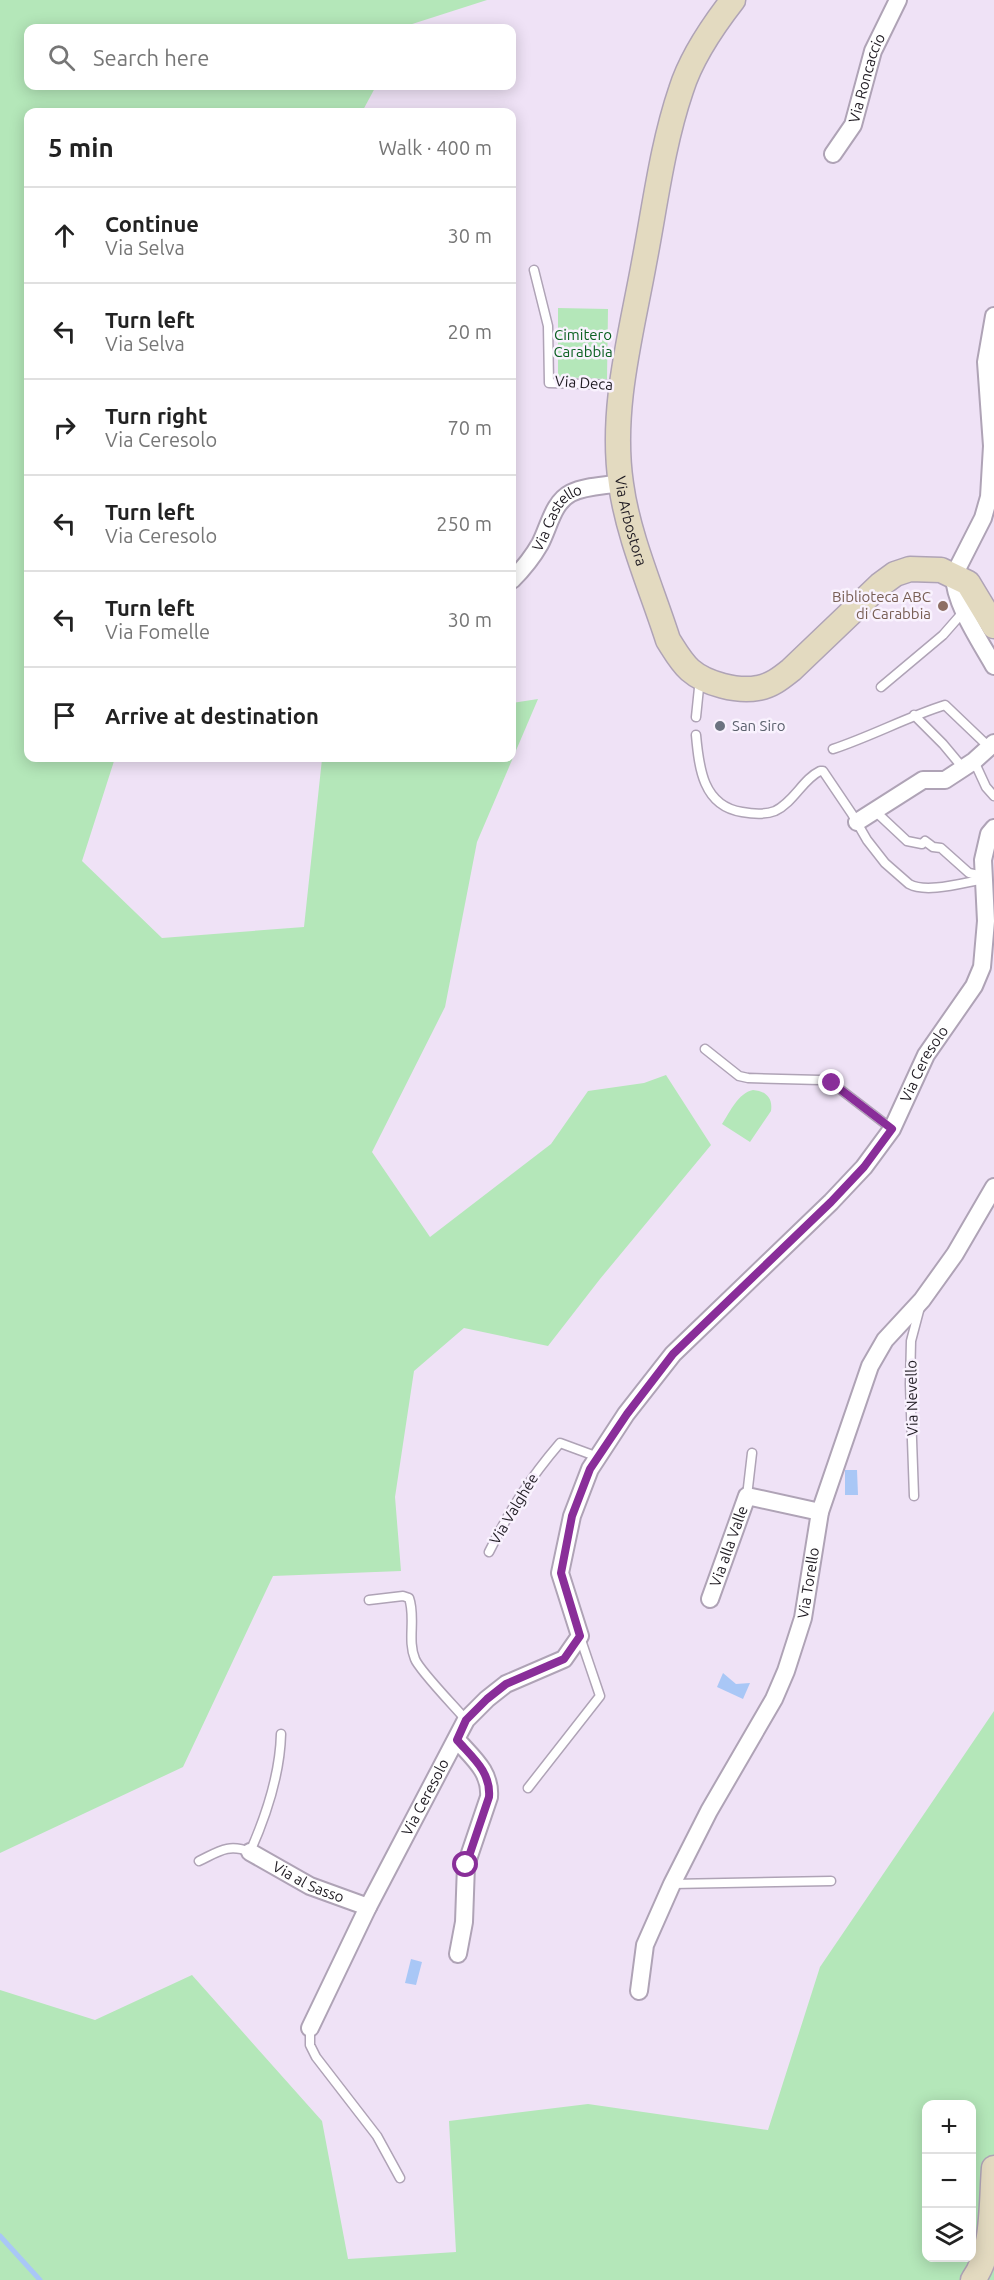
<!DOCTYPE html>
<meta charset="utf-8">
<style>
:root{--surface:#fff;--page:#f6f6f6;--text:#222;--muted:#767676;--line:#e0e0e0}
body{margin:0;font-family:Ubuntu,sans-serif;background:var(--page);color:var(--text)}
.controls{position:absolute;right:18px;bottom:18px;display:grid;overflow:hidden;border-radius:12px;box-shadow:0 3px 15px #0003}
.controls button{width:54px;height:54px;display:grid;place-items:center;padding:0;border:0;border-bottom:2px solid var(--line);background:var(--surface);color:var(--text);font:30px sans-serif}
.stop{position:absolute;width:18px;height:18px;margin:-14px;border:4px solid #892e99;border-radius:50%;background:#fff}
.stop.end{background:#892e99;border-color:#fff;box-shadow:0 2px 6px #0008}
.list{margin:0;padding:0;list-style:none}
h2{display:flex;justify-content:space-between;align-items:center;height:78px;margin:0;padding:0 24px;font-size:26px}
h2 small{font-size:20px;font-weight:400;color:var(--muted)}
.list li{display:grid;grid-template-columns:39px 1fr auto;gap:18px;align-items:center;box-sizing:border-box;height:96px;padding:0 24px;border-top:2px solid var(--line)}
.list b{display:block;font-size:22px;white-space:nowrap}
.list p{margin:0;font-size:20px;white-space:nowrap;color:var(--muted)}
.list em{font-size:20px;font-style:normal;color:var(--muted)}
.icon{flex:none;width:33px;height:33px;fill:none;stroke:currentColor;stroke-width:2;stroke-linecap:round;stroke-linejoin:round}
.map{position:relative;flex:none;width:994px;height:2280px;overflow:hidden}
.search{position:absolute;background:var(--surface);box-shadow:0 3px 15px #0003;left:24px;top:24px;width:492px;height:66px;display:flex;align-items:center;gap:15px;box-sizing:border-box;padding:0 21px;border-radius:12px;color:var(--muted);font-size:22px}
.panel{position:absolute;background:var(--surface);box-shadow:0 3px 15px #0003;left:24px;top:108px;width:492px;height:654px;border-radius:12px}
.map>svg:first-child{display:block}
</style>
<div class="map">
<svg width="994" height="2280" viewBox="0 0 994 2280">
<rect width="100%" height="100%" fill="#efe2f6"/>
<!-- green -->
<path fill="#b4e7b9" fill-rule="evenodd" d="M0 0H487L406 26 404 28H28V86H376L362 112H28V758H115L82 861 162 938 304 927 322 759 512 758V703L538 699 477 842 445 1007 372 1152 430 1237 551 1144 588 1091 644 1083 666 1075 711 1145 600 1279 548 1346 464 1328 414 1371 395 1497 401 1571 273 1576 183 1767 0 1853Z
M558 308 608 309 607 379 558 377Z
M753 1090C766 1091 773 1098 771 1111L750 1142 722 1124C730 1112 738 1093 753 1090Z
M994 1711V2280H0V1990L95 2020 192 1975 322 2121 348 2259 456 2252 449 2121 588 2104 768 2130 820 1967ZM926 2104H972V2258H926Z"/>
<!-- water -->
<path fill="#a9c7f6" d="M845 1470H857L858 1495H845Z
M723 1673 736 1684 750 1683 743 1699 717 1687Z
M411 1959 422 1962 416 1985 405 1983Z"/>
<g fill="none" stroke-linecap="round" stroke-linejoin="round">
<!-- stream -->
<path stroke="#a9c7f6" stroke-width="5" d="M0 2236 40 2280"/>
<defs>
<path id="lane" d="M534 270 548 326 549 383 619 385
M881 687 943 635 964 611
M914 715 943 744 963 768
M696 717 700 678
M696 735C699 768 703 806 742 812 753 814 765 815 775 811 794 802 803 779 820 771H823L852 814 867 840 885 863 909 884C927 894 965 882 985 879
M833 749C872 736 907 717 945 705L990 748
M974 761 986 787 994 796
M875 811 907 841 922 844 925 841 933 847 941 848 969 873 984 876
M705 1049 739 1076 748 1078 820 1080 832 1083 892 1129
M747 1496 752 1453
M914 1496 910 1384 911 1341 920 1307
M489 1552C510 1510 529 1479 560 1443L598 1457
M369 1600 403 1596 409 1598C416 1617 407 1640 415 1659 419 1670 456 1708 466 1720
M528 1788 600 1696 580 1637
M199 1861C218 1852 228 1843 250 1852 266 1816 280 1774 281 1734
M672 1884 831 1881
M310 2028V2045L316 2057 377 2136 400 2178"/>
<g id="street">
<path id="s1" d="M833 154 853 125 873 51 898 0"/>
<path d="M994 316 986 362 992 446 989 497 983 518 954 575C954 603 980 641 994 666"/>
<path id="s2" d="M512 580C523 569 532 558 540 544 549 527 553 502 571 493 585 486 604 486 621 483"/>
<path d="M857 822 923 780H945L974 761 994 743"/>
<path id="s3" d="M710 1599 747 1496 820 1512"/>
<path d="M457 1740C473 1758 491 1772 489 1797L466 1865 464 1922 458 1954"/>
<path id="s4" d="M250 1852 310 1886 368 1907"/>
<path id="s5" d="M639 1991 645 1945 672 1884 709 1811 774 1699 786 1671 803 1618 820 1512 870 1366 885 1340 922 1300 955 1254 994 1187"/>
<path id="s6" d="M310 2028 368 1907 466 1720 487 1699 506 1684 564 1659 580 1636 560 1573 572 1516 590 1469 626 1414 673 1354 831 1202 864 1167 892 1129 926 1055 974 986 982 967 986 921 983 860 989 834 994 828"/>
</g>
<g id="secondary">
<path id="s7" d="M733 0C712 27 691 58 681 90 662 146 655 206 644 263 631 335 610 410 621 484 628 536 652 590 668 640 675 651 681 662 690 670 706 684 738 692 758 688 771 686 781 678 791 670L880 585 895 574 910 569 941 570 968 583 994 626"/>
<path d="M973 2280C994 2251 991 2205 994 2168"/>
</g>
</defs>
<!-- lane casing -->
<use href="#lane" stroke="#afa3b6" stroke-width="11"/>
<!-- street casing -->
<use href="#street" stroke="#afa3b6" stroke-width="20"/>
<!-- secondary casing -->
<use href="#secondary" stroke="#afa3b6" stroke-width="27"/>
<!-- lane -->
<use href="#lane" stroke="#fff" stroke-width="8"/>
<!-- street -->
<use href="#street" stroke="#fff" stroke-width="16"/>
<!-- secondary -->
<use href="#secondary" stroke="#e3dac0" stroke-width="24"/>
</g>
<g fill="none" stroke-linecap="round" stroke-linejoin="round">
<!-- route -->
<path stroke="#892e99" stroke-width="8" d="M466 1865 489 1797C491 1772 473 1758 457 1740L466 1720 487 1699 506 1684 564 1659 580 1636 561 1573 572 1516 590 1469 627 1414 673 1354 831 1202 864 1167 892 1129 832 1083"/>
</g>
<!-- markers -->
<circle fill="#8d6e63" stroke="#f9f2fe" stroke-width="2" cx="943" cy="606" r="6"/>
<circle fill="#6b7280" stroke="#f9f2fe" stroke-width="2" cx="720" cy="726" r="6"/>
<g text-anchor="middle" stroke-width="5" stroke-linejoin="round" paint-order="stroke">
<!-- street labels -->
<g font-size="15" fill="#1f1b22" stroke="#f9f2fe">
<text dy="5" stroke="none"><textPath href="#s1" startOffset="84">Via Roncaccio</textPath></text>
<text transform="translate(584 383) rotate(4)" y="5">Via Deca</text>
<text dy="5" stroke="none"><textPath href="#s7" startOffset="543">Via Arbostora</textPath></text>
<text dy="5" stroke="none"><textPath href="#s2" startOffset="78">Via Castello</textPath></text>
<text dy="5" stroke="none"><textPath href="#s6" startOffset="1194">Via Ceresolo</textPath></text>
<text transform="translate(912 1398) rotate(-91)" y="5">Via Nevello</text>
<text transform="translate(514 1509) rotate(-59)" y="5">Via Valghée</text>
<text dy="5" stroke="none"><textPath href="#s3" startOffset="56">Via alla Valle</textPath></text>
<text dy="5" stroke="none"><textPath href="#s5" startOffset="446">Via Torello</textPath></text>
<text dy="5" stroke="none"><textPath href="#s6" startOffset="258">Via Ceresolo</textPath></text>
<text dy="5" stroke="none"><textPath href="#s4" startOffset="66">Via al Sasso</textPath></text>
</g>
<!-- park labels -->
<g font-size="15" fill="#0b6122" stroke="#f9f2fe">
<text x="583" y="340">Cimitero<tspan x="583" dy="17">Carabbia</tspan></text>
</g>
<!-- education labels -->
<g font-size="15" fill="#785e54" stroke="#f9f2fe" text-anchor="end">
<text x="931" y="602">Biblioteca ABC<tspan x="931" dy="17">di Carabbia</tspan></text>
</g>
<!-- worship labels -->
<g font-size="15" fill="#5b616d" stroke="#f9f2fe" text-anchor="start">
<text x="732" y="731">San Siro</text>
</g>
</g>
</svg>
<div class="controls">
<button>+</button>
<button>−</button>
<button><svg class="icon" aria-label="layers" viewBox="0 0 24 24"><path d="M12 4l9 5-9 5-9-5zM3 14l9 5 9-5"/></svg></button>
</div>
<div class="stop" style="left:466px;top:1865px"></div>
<div class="stop end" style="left:832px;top:1083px"></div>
<div class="search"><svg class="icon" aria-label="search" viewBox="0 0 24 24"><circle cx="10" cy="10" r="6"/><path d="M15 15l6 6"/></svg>Search here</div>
<section class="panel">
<h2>5 min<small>Walk · 400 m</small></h2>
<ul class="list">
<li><svg class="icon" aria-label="ahead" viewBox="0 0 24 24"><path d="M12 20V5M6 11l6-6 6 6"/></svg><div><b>Continue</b><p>Via Selva</p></div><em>30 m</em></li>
<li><svg class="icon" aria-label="left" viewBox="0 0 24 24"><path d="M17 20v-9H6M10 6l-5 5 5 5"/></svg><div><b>Turn left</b><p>Via Selva</p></div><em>20 m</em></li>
<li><svg class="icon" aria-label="right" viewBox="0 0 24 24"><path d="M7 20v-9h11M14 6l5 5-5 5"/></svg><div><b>Turn right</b><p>Via Ceresolo</p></div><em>70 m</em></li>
<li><svg class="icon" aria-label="left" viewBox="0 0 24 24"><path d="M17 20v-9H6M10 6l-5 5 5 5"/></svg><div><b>Turn left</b><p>Via Ceresolo</p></div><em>250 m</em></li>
<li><svg class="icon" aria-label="left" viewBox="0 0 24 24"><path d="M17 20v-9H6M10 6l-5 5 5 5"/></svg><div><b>Turn left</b><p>Via Fomelle</p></div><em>30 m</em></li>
<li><svg class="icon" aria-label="arrive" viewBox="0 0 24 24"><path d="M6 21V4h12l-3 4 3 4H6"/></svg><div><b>Arrive at destination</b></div></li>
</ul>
</section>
</div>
